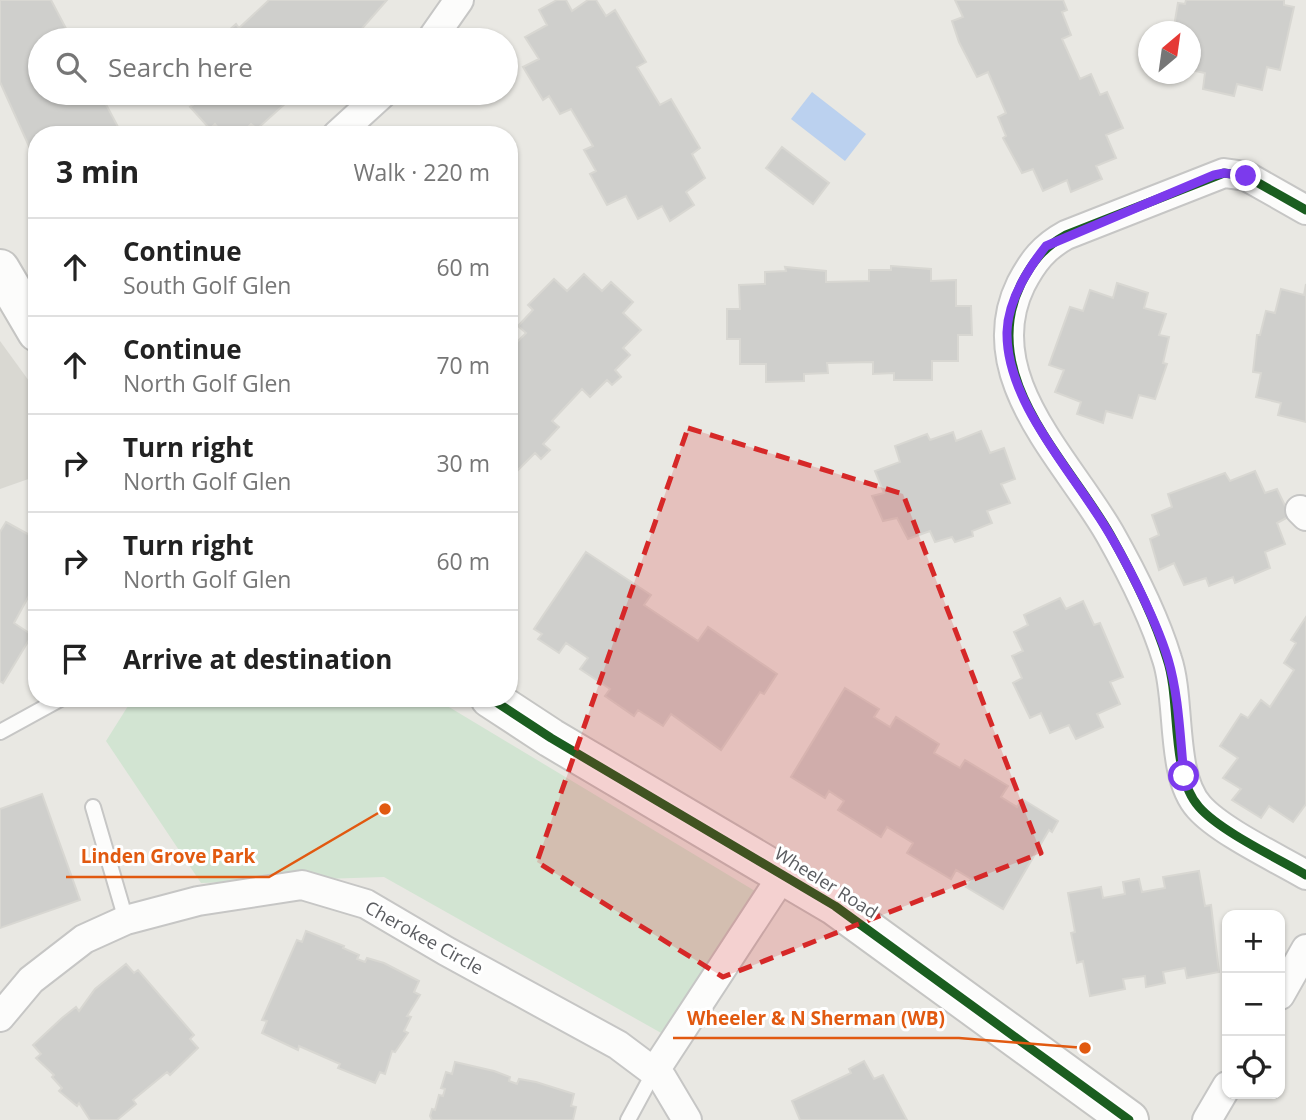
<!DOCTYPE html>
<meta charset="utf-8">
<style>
:root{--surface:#fff;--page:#f2f2f2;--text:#222;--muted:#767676;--line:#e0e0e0}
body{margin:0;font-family:"Open Sans",sans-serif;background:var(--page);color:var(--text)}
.controls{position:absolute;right:21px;bottom:21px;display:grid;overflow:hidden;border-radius:14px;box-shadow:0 2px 5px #0004}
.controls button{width:63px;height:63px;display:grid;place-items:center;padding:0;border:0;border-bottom:2px solid var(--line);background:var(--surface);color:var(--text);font:35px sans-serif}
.compass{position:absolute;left:1138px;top:21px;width:63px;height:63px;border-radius:50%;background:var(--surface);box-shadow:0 2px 5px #0004;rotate:29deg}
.stop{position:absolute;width:21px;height:21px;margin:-16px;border:5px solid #7c3aed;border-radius:50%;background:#fff}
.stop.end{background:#7c3aed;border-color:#fff;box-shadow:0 2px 7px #0008}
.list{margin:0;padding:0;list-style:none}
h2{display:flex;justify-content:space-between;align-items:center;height:91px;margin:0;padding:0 28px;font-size:30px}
h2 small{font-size:23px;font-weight:400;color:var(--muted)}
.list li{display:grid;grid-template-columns:46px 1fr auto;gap:21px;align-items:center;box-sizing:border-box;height:98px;padding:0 28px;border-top:2px solid var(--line)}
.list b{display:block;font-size:26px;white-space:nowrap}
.list p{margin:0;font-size:23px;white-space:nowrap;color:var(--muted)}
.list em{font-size:23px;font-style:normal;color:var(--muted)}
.icon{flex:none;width:38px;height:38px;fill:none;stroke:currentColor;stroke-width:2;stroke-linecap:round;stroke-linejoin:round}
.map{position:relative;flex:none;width:1306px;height:1120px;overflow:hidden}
.search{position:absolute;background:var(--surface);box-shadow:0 2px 5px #0004;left:28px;top:28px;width:490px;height:77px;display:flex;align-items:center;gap:18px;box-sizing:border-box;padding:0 24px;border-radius:38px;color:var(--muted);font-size:26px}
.panel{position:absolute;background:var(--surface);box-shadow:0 2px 5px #0004;left:28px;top:126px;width:490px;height:581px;border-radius:28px}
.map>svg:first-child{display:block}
</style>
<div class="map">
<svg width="1306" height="1120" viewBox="0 0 1306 1120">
<rect width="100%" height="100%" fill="#e9e8e3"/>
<!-- education -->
<path fill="#d9d8d2" d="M0 341 37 392V476L0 489Z"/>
<!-- green -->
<path fill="#d2e4d2" d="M133 698H434L755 891 663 1034 384 877 201 883 106 741Z"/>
<!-- water -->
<path fill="#bbd1ef" d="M812 92 866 134 845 161 791 119Z"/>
<!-- building -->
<path fill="#cfcfcc" stroke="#d8d7d2" stroke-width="2" d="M0 0H51L70 36 66 40H40V93H100L118 127 112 129 115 135H37V164L0 82Z
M269 0H387L352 40H218L236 24 239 28Z
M557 0H566L572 11 588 0H596L606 16 615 10 646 62 637 67 660 105 671 99 700 148 692 154 705 178 686 192 694 205 670 221 662 206 638 219 626 196 607 205 590 174 596 171 584 150 593 146 571 109 560 114 549 96 543 100 523 67 539 59 525 37 547 25 539 10Z
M955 0H1063L1067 10 1062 12 1071 35 1062 39 1080 79 1091 74 1100 95 1107 92 1123 128 1106 135 1116 158 1096 166 1102 179 1071 192 1067 180 1043 191 1033 169 1022 173 1003 138 1006 136 998 117 1006 113 988 72 977 77 959 42 952 21 963 17Z
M1186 0H1284V5L1294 7 1280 70 1267 67 1262 90 1237 84 1234 96 1203 89 1205 73 1190 70V32H1173L1178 3 1185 4Z
M185 93H297L257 129 251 124 240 135H224L215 124 210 129 190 107 194 104Z
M782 147 829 183 813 204 766 168Z
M891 266 931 269V281L956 280V306H971L972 335H958V361H932V380H894V373L873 374V362L827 363 828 373 804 374V381L766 382V364H740V339H727V309H740L739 285 765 284V272L786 271 785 267 826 271V282L869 281V270H891Z
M584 274 602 291 611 282 633 302 623 313 641 330 623 348 630 355 615 370 621 377 612 385 607 380 590 397 582 389 552 421 559 427 543 444 550 450 541 459 535 453 518 470 512 464 509 467V350L526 333 518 326 533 310 528 305 554 279 567 291Z
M1117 283 1148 293 1144 308 1166 314 1159 335 1169 337 1163 363 1167 364 1155 399 1139 395 1132 418 1106 411 1103 423 1077 414 1081 402 1055 392 1064 370 1049 365 1070 307 1083 311 1090 290 1113 298Z
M1306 284V422L1278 415 1281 403 1256 397 1261 373 1253 372 1257 335H1260L1266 311 1275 313 1281 289 1304 295Z
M981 431 990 453 1004 448 1015 479 1001 484 1010 503 987 511 992 523 972 531 973 536 955 542 952 537 935 542 930 531 908 539 897 518 883 521 872 496 884 493 875 471 900 462 895 446 927 434 930 440 953 432 956 441Z
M1255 471 1265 493 1277 489 1290 516 1277 523 1285 544 1265 552 1270 568 1235 583 1233 577 1209 586 1206 578 1184 585 1174 563 1159 570 1150 539 1159 535 1152 515 1172 507 1168 494 1225 473 1230 481Z
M6 522 37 539 34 551 37 552V581L14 623 32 635 3 683 0 681V532Z
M586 552 651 595 644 605 698 641 708 627 777 674 764 694 760 692 721 750 671 714 663 726 638 710 634 716 605 696 610 689 580 669 588 658 566 643 559 653 538 639 542 634 534 629Z
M1060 598 1066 609 1083 601 1094 625 1100 623 1123 677 1110 682 1120 704 1097 714 1103 727 1076 739 1069 725 1050 733 1041 713 1030 718 1013 683 1022 678 1012 656 1023 651 1014 632 1028 625 1024 615Z
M1306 617V804L1293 822 1269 806 1261 818 1232 800 1241 789 1223 778 1238 758 1220 746 1241 714 1248 718 1261 700 1270 707 1294 670 1284 663 1296 643 1291 640Z
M845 688 879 709 874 717 890 727 896 717 939 744 934 753 960 768 965 760 1008 786 1001 797 1017 807 1022 799 1058 821 1052 832 1049 830 1003 909 966 887 971 879 956 870 951 879 907 853 913 843 887 827 881 837 838 810 844 801 829 791 825 798 791 777Z
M42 794 80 900 0 928V809Z
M1199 871 1205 906 1211 905 1219 972 1187 978 1185 968 1163 972 1165 983 1146 987 1145 976 1123 979 1125 989 1090 996 1083 961 1077 963 1071 933 1075 932 1068 893 1101 887 1103 898 1125 894 1123 882 1139 879 1142 892 1165 888 1163 877Z
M306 931 344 946 343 948 359 955 357 959 365 962 367 958 384 963 419 981 414 992 420 995 407 1016 411 1017 404 1031 408 1033 395 1052 392 1051 385 1074 380 1072 375 1083 338 1068 340 1064 299 1046 298 1050 262 1033 267 1021 262 1020 297 940 302 942Z
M126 964 134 973 138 970 194 1035 190 1039 198 1048 170 1075 167 1072 133 1100 136 1104 117 1120H90L79 1103 77 1106 59 1091 62 1088 52 1077 54 1075 36 1058 41 1054 33 1045 62 1018 76 1007 79 1011 95 989Z
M864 1061 874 1079 883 1075 907 1120H800L792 1101 851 1073 849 1069Z
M455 1062 494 1071 510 1077 509 1081 517 1084 519 1079 536 1082 574 1094 571 1106 576 1107 573 1120H432L430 1116 432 1109 435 1110 439 1095 443 1096 445 1089 441 1088 446 1072 452 1074Z"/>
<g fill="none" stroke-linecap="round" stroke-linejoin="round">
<defs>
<path id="lane" d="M0 732 62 698
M93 807 126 920
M628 1120 654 1072"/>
<path id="street" d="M431 40 459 0
M337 135 383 93
M1306 210 1246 176 1224 173 1066 235C1044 247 1033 261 1021 284 976 376 1067 459 1110 534 1132 573 1154 616 1167 659 1181 700 1170 775 1199 807 1220 831 1277 858 1306 875
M1300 510 1306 516
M1280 995 1306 949
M0 1017 31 980 84 939 126 920 198 901 302 885 366 904 446 951 618 1045 662 1078 687 1120
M654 1072 783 875
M1207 1120 1227 1086"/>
<path id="secondary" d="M0 269 37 332
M490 698 551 738 835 906 1129 1120"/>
</defs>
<!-- lane casing -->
<use href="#lane" stroke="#c6c6c5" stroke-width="18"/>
<!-- street casing -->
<use href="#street" stroke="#c6c6c5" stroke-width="32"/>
<!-- secondary casing -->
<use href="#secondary" stroke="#c5c5c3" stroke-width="42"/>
<!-- lane -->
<use href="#lane" stroke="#fcfcfb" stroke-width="14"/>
<!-- street -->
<use href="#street" stroke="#fcfcfb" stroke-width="28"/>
<!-- secondary -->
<use href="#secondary" stroke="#fcfcfb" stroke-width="38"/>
<defs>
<path id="cycleway" d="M1306 210 1246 176 1224 173 1066 235C1044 247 1033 261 1021 284 976 376 1067 459 1110 534 1132 573 1154 616 1167 659 1181 700 1170 775 1199 807 1220 831 1277 858 1306 875
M490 698 551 738 835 906 1129 1120"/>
</defs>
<!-- cycleway casing -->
<use href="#cycleway" stroke="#fff" stroke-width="13"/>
<!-- cycleway -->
<use href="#cycleway" stroke="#1b5e20" stroke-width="9"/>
</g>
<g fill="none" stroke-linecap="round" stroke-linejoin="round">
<!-- route -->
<path stroke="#7c3aed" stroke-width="9" d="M1184 776C1180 738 1179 696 1168 659 1160 633 1147 605 1135 581 1123 557 1110 533 1095 511 1062 460 1006 396 1007 332 1008 300 1027 270 1046 246L1214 175 1224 173 1246 176"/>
</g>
<!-- marked area -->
<path fill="#d62828" fill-opacity="0.2" stroke="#d62828" stroke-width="5" stroke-dasharray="14 9" stroke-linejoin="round" d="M688 428 903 494 1041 853 723 977 537 862Z"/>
<g text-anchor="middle" stroke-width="6" stroke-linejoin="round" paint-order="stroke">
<!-- street labels -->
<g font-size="18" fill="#5a5c60" stroke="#fff">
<text transform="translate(826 883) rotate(32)" y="6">Wheeler Road</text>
<text transform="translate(424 938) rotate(29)" y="6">Cherokee Circle</text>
</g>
</g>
<!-- callouts -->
<path fill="none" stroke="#e15910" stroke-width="2.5" d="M385 809L269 877H66M1085 1048L959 1038H673"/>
<g fill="#e15910" stroke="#fff" stroke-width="2.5">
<circle cx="385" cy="809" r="7"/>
<circle cx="1085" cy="1048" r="7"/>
</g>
<g font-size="19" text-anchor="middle" font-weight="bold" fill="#e15910" stroke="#fff" stroke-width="6" stroke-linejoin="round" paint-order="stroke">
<text x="168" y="863">Linden Grove Park</text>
<text x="816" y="1025">Wheeler &amp; N Sherman (WB)</text>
</g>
</svg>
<div class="controls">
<button>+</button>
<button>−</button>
<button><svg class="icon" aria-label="locate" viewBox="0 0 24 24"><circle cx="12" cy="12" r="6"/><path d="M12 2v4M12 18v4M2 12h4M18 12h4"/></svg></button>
</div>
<svg class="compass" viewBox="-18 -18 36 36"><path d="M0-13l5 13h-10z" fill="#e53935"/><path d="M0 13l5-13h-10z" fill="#767676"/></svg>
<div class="stop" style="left:1184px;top:776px"></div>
<div class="stop end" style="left:1246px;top:176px"></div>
<div class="search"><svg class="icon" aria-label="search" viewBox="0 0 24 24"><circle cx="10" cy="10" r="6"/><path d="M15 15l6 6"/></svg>Search here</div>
<section class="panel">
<h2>3 min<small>Walk · 220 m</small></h2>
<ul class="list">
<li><svg class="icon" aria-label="ahead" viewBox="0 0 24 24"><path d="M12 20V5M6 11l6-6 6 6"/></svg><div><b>Continue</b><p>South Golf Glen</p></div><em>60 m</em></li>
<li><svg class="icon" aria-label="ahead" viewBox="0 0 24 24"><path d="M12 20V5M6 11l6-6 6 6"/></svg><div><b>Continue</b><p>North Golf Glen</p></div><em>70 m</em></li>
<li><svg class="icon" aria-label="right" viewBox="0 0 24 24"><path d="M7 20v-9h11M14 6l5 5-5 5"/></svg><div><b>Turn right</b><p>North Golf Glen</p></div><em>30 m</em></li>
<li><svg class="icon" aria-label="right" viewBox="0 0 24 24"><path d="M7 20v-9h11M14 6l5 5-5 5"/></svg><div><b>Turn right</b><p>North Golf Glen</p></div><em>60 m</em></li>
<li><svg class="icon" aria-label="arrive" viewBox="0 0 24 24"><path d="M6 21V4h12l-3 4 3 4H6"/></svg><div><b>Arrive at destination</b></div></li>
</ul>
</section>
</div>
